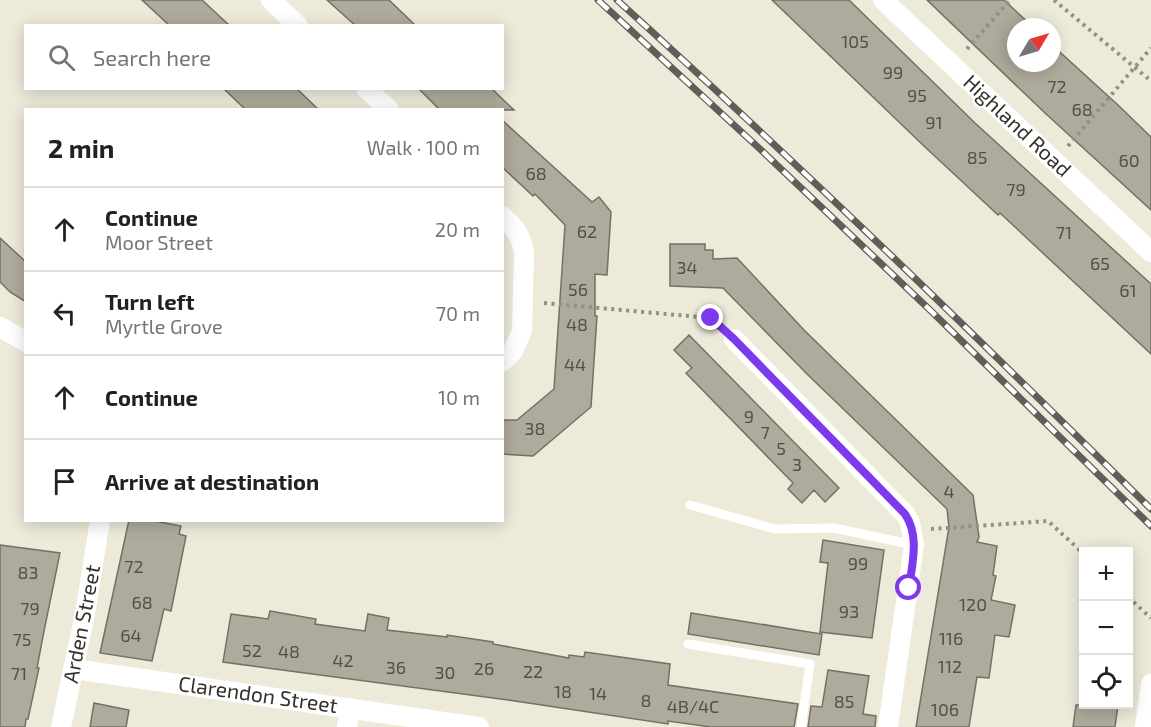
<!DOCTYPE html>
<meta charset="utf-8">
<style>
:root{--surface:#fff;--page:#f2f2f2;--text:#202124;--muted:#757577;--line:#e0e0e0}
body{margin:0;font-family:"Exo 2",sans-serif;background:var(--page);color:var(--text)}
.controls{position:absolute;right:18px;bottom:18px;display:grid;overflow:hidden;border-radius:0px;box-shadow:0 3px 15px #0003}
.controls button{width:54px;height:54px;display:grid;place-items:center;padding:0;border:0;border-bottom:2px solid var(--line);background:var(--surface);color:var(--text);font:30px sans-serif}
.compass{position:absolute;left:1007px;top:18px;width:54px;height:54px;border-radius:50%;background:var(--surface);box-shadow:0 3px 15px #0003;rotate:52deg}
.stop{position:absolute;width:18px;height:18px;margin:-14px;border:4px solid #7c3aed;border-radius:50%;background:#fff}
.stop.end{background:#7c3aed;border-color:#fff;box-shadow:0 2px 6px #0008}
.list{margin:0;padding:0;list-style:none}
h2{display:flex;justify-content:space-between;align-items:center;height:78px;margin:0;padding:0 24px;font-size:26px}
h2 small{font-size:20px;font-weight:400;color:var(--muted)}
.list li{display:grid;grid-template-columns:39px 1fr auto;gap:18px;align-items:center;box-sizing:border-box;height:84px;padding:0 24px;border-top:2px solid var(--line)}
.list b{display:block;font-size:22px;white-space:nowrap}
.list p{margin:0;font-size:20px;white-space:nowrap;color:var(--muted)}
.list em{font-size:20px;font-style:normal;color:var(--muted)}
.icon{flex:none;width:33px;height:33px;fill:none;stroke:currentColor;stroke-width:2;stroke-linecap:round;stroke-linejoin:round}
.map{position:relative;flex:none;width:1151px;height:727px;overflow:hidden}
.search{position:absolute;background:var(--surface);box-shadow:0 3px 15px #0003;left:24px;top:24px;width:480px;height:66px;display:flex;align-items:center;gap:15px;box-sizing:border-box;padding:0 21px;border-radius:0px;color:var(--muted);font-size:22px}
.panel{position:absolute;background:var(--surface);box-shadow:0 3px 15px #0003;left:24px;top:108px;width:480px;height:414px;border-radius:0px}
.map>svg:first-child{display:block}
</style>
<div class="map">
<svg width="1151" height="727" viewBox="0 0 1151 727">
<rect width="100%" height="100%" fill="#edeada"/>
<!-- building -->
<path fill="#aeab9c" stroke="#737163" stroke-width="1.5" d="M142 0H202L230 26H170Z
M327 0H389L416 26H356Z
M772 0H849L975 123 1151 284V354L1000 213 998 215 925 147Z
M927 0H1004L1033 27H1016V63H1052V45L1118 105 1151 137V210L1045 113Z
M223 88H296L319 110H246Z
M418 88H491L514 110H440Z
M502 120 592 202 599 197 611 212 607 275 595 274V316H597L591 407 533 456 502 454V420H517L554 389 565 225 535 194 533 196 502 167Z
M0 238 26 262V302L10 292 0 282Z
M670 244H705V250H713V259L737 258 804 330 973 495 979 537 977 542 997 546 993 575 996 576 991 600 1015 605 1009 637 995 635 989 678 977 677 969 727H916L949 527 947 509 807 374 723 288 670 286Z
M689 335 839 488 825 502 814 490 802 503 788 489 793 483 686 373 692 368 674 350Z
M129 520H150L181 526 179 534 186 536 171 611 164 609 152 661 100 653Z
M823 540 884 550 872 638 820 632 828 563 820 562Z
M0 545 60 553 43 636 37 668H39L28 719H26L25 727H0Z
M270 611 316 619 315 624 365 631 368 614 389 618 387 630 447 637V635L493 642V644L569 658V655L584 657 585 652 670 664 668 685 798 704 794 727H711L668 721V724L515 701 223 662 231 614 268 619Z
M691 613 822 634 819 655 688 634Z
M828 670 869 676 863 714 876 716 875 727H808L811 706 822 707Z
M94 703 129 710 126 727H90Z
M1076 705H1118L1115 727H1073Z"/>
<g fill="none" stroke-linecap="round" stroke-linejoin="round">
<!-- path -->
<path stroke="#929085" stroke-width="4" stroke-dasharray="3 4.5" stroke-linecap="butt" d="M1054 0 1151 81
M967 49 1010 0
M1068 146 1151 48
M544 303 711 318 719 325
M931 529 1048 521 1084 554
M1128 597 1151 618"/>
<!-- service -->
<path stroke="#fff" stroke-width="9" d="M690 505 775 529 834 528 914 545
M688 644 810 664 801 727"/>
<!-- minor -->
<path stroke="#fff" stroke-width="20" d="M271 0 298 26
M883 0 1151 252
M366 88 389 110
M502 216C515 227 522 237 524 254L522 331 513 351 502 362
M0 327 26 342
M734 339 905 514 910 522 914 545 888 727
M73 669 479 727
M61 727 85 614 100 520
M347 727 350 708
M1145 727 1151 684"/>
<defs>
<path id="rail" d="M598 0 760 149 930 310 1151 526
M617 0C800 165 976 336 1151 509"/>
</defs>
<!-- rail casing -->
<use href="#rail" stroke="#605e56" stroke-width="7"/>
<!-- rail -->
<use href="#rail" stroke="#fff" stroke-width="4.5" stroke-dasharray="14" stroke-linecap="butt"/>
</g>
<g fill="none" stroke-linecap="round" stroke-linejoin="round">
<!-- route -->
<path stroke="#7c3aed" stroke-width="8" d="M711 318 734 339 905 514C920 536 912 564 909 588"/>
</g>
<g text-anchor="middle" stroke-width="4.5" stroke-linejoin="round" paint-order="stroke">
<!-- number labels -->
<g font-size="18" fill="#525048">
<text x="855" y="48">105</text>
<text x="893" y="79">99</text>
<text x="1057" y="93">72</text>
<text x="917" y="102">95</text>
<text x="1082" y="116">68</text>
<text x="934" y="129">91</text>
<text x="977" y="164">85</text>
<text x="1129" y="167">60</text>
<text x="536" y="180">68</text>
<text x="1016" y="196">79</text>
<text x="587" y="238">62</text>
<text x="1064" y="239">71</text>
<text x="1100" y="270">65</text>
<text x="687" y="274">34</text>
<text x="578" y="296">56</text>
<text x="1128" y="297">61</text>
<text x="577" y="331">48</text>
<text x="575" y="371">44</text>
<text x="749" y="423">9</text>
<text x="535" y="435">38</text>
<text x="765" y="439">7</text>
<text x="781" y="455">5</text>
<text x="797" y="471">3</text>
<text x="949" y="498">4</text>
<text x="858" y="570">99</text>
<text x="134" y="573">72</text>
<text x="28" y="579">83</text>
<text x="142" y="609">68</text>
<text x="973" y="611">120</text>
<text x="30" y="615">79</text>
<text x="849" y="618">93</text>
<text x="131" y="642">64</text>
<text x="951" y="645">116</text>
<text x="22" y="646">75</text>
<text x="252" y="657">52</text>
<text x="289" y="658">48</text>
<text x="343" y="667">42</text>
<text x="950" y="673">112</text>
<text x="396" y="674">36</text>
<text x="484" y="675">26</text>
<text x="533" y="678">22</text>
<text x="445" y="679">30</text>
<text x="19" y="680">71</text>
<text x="563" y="698">18</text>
<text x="598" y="700">14</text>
<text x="646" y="707">8</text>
<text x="844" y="708">85</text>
<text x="693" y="713">4B/4C</text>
<text x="945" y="716">106</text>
</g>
<!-- street labels -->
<g font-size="21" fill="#33322c" stroke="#fff">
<text transform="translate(1017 126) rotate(43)" y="7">Highland Road</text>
<text transform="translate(82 624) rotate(-79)" y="7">Arden Street</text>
<text transform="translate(258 695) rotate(8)" y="7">Clarendon Street</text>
</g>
</g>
</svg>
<div class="controls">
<button>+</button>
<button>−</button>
<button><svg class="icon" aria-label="locate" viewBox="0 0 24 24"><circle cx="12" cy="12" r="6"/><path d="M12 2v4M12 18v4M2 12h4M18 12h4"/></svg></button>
</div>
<svg class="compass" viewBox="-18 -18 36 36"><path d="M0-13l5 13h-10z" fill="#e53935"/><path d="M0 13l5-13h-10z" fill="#757577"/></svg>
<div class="stop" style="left:909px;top:588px"></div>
<div class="stop end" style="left:711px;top:318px"></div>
<div class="search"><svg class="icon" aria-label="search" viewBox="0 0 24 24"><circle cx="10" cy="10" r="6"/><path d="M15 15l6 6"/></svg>Search here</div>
<section class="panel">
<h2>2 min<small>Walk · 100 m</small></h2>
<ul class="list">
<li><svg class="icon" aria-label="ahead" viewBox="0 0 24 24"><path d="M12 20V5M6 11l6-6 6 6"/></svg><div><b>Continue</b><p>Moor Street</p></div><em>20 m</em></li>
<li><svg class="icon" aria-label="left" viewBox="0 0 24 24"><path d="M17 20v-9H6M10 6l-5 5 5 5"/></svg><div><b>Turn left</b><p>Myrtle Grove</p></div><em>70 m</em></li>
<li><svg class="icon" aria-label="ahead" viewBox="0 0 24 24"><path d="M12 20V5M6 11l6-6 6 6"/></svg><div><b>Continue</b></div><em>10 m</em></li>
<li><svg class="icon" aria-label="arrive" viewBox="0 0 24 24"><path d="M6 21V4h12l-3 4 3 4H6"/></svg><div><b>Arrive at destination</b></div></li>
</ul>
</section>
</div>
